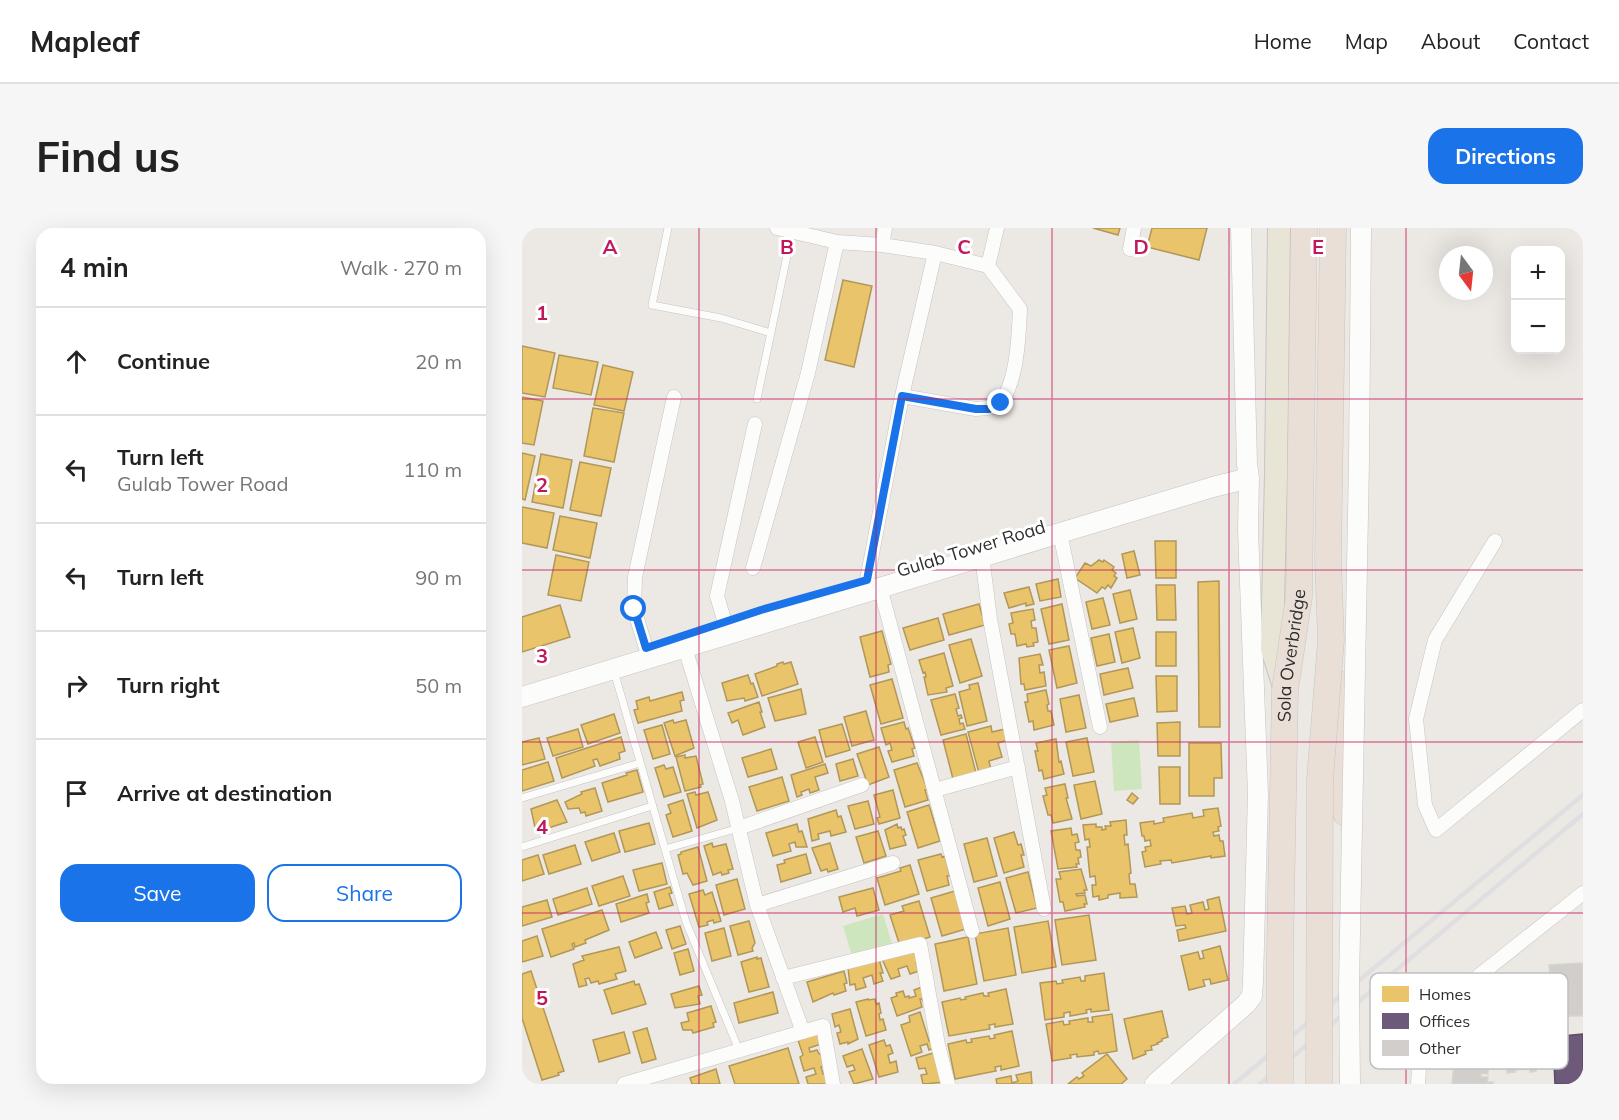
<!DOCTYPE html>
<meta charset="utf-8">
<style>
:root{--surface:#fff;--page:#f6f6f6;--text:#222;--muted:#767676;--line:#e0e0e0;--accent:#1a73e8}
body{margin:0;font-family:Mulish,sans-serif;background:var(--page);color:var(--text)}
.controls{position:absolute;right:18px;top:18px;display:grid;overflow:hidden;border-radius:12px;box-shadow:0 6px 24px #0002}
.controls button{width:54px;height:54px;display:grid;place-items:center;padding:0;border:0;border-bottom:2px solid var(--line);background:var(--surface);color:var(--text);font:30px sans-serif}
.compass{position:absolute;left:917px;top:18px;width:54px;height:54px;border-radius:50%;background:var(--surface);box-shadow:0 6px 24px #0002;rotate:165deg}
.stop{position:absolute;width:18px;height:18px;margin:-14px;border:4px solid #1a73e8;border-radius:50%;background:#fff}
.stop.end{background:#1a73e8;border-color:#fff;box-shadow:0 2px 6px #0008}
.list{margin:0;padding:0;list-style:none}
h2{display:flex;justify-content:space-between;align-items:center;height:78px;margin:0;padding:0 24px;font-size:26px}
h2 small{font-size:20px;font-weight:400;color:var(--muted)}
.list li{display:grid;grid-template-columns:39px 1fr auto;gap:18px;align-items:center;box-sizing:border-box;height:108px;padding:0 24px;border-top:2px solid var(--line)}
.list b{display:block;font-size:22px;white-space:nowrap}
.list p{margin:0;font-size:20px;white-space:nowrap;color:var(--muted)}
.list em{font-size:20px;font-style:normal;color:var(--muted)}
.actions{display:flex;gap:12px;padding:18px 24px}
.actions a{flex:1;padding:14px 0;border:2px solid var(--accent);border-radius:18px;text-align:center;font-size:21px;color:var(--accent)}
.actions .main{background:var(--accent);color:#fff}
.icon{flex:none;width:33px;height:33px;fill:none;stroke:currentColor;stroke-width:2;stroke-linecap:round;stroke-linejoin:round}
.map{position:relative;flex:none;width:1061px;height:856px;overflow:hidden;border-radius:18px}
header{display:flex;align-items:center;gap:36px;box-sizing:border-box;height:84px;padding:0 30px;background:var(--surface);border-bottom:2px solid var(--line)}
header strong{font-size:28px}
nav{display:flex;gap:33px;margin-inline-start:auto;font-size:21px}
.intro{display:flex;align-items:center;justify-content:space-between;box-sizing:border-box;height:144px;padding:0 36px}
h1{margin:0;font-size:42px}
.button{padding:15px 27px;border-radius:18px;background:var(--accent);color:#fff;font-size:21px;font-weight:700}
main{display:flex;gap:36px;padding:0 36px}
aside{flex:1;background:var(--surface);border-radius:18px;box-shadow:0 6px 24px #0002}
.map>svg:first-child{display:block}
</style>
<header>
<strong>Mapleaf</strong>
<nav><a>Home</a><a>Map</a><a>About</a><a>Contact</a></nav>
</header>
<div class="intro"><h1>Find us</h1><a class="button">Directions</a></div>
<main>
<aside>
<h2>4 min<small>Walk · 270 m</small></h2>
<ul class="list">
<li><svg class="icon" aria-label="ahead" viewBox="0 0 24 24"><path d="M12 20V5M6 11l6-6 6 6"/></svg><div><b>Continue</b></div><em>20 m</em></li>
<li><svg class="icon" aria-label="left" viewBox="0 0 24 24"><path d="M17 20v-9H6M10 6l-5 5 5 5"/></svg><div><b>Turn left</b><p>Gulab Tower Road</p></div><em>110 m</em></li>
<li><svg class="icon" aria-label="left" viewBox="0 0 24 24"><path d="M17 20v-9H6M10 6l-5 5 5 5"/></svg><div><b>Turn left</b></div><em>90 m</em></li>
<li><svg class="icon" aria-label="right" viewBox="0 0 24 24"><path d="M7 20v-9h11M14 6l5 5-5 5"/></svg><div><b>Turn right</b></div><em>50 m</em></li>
<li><svg class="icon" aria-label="arrive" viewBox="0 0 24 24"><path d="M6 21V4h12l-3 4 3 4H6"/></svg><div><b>Arrive at destination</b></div></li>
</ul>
<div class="actions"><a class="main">Save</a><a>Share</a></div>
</aside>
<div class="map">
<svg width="1061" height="856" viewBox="0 0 1061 856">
<rect width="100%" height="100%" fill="#ece8e4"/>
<!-- green -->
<path fill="#cee6be" d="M617 512 620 561 592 563 589 514Z
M361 686 371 719 331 731 321 698Z"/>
<!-- homes -->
<path fill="#e9c46a" stroke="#b19758" stroke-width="1.5" d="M571 0H598L596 7Z
M630 0H685L677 32 625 19Z
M321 52 350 58 332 139 303 132Z
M0 118 33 125 23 169 0 165Z
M37 127 76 134 69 167 31 160Z
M81 137 111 144 102 183 72 177Z
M0 169 21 173 12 217 0 215Z
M71 180 102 185 92 234 62 228Z
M0 225 13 228 3 272 0 271Z
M19 226 50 232 41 280 10 274Z
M58 234 89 240 79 288 48 282Z
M0 279 32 285 25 320 0 315Z
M38 288 75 295 68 330 31 322Z
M633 313H654V350H634Z
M612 323 618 347 605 350 600 326Z
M34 327 67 334 59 373 26 367Z
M577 332 581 334 582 332 592 339 590 342 594 345 592 348 595 350 589 360 586 357 583 361 580 359 575 365 553 350 563 335 569 338Z
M536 351 539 369 518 373 514 356Z
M697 353 698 499H677L676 354Z
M634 357H653L654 392H635Z
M507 359 512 376 504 378V375L487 380 482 365Z
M608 362 615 391 598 395 591 366Z
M581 370 588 397 570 401 564 374Z
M457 376 463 397 427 407 421 386Z
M540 376 547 412 527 416 519 381Z
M38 377 48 409 0 424V389Z
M511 381 513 392 509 393 510 400H514L516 414 511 415 512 418 505 419 504 416 495 418 493 406H489L487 396 491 395 489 385Z
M416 390 422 412 388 422 381 400Z
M611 400 618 430 600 435 593 404Z
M360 403 369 436 366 437 367 444 348 449 338 409Z
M634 404H654V438H634Z
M587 406 593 434 575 438 569 410Z
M449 411 460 448 438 455 427 417Z
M547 418 555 455 535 460 527 422Z
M422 425 431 458 424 460 425 464 406 467 402 449H404L403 444 401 445 397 432Z
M518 426 521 437H517L518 445 522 444 524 458 503 462 502 456H499L497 430Z
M261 434 262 436 269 434 276 456 240 468 233 446 255 438V436Z
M606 440 611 460 582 467 578 446Z
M226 447 229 456 231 455 236 469 223 473 222 470 205 473 200 455Z
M634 448H655V483L635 484Z
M370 451 381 490 359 496 348 457Z
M456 455 465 493 445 498 437 464 448 461 447 457Z
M279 461 284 486 253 493 246 470Z
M524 462 527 476 525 477 526 483H529L532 497 512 502 511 493 507 494 503 474H506L505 466Z
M160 464 162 472 158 473 160 483 116 495 112 482 116 481 114 473 127 469 128 473Z
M433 466 437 480 434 481 436 488 439 487 440 490 437 491 438 496 441 495 443 501 419 507 409 472Z
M557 467 564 500 544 504 538 471Z
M612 470 616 488 588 494 584 476Z
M237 474 240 484H238L243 499 221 507 216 492 210 495 206 485Z
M344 483 352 512 330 518 322 489Z
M92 486 98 505 66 516 59 497Z
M151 492 152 495 164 492 172 520 153 528 142 495Z
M382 494 384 501 386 500 393 520 390 521 392 528 370 534 366 523 370 522 368 515 364 517 359 500Z
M658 494V528H636L635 495Z
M320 496 328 522 304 529 297 502Z
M140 497 148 526 131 531 122 502Z
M469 498 470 504 483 501 486 512 476 515 480 529 467 533 469 542 457 545 446 504Z
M56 501 61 519 31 528 25 510Z
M444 506 454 545 431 551 421 512Z
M99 509 103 523 97 525 98 531 78 538 75 531 71 532 73 538 40 550 34 530Z
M293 509 301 534 284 540 276 514Z
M17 510 23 531 0 537V514Z
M565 510 572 544 551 548 544 514Z
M534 511 537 534 539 533 542 546 522 551 520 542 517 543 513 523H516L514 515Z
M667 515H699L700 550H692V568H667Z
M357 519 367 549 346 557 335 526Z
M249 521 255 541 226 549 220 530Z
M163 527V530L174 528 181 556 178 557 179 559 163 563 154 529Z
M331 531 336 548 318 553 314 536Z
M26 534 32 553 0 563V542Z
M395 535 406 562H403L406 572 383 579 372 542Z
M303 536 306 545 293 549 297 562 288 565 287 561 279 564 280 567 275 569 269 547Z
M142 537 144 541 151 539 159 564 142 569 133 540Z
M637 539H658V576H638Z
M115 542 121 564 86 574 80 555 105 547 104 545Z
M260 549 267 573 235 583 227 559Z
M573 553 580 586 559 591 552 557Z
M543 556 546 570H544L550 591 531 595 529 587H526L521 568 525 567 523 560Z
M73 560 80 583 64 588 63 584 59 585 57 580 46 581 43 574 60 566 59 564Z
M371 562 378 590 357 596 355 590 358 589 352 567Z
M173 564 174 567 186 564 195 592 175 600 165 566Z
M610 565 616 570 611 576 605 572Z
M35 572 45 594 14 604 9 581Z
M161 572 170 603 151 609 144 587 149 585 146 577Z
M346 573 352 596 333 601 326 578Z
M407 577 418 613 396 620 385 584Z
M696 580 699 598 696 599 697 603 691 604 692 608 697 607 698 613H701L703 628 689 630V628L650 635 649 632 638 633 639 636 623 639 620 624 624 623 623 619 629 618 628 612 623 613 622 608H620L618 595 632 593V596L642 594 641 590 670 585 671 590 682 588 681 582Z
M314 582 316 589 319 588 324 604 309 608 308 603 296 606 297 611 290 613 286 591Z
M604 592 605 607H602L603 617 606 616 609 645 607 646 608 656H613L615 669 598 670V665L586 667V670L577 672V668L571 669 570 657H574L573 648 568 649 565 619H568L567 611 563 612 561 597 574 596V599H580V602L584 601 583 598H589L588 594Z
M127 595 133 616 103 624 97 603Z
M275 596 277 604 280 603 285 619H274L273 614 267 616 269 623 251 628 244 605Z
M375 596 376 600 379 599 380 602 382 601 384 607 381 608 384 617 368 621 363 602Z
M549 600 550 607 555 606 557 614 553 615 554 622H558L559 629 556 630 557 636H554L555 639 536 641 529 603Z
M356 603 364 628 342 635 334 609Z
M492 604 496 617 499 616 502 627H499L502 639 482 645 472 610Z
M92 605 98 624 70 633 63 614Z
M465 610 475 648 452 654 442 616Z
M190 615 191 619 204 616 211 641 206 642 207 645 200 647 199 644 191 647 182 618Z
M308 615 316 641 306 644 305 641 299 643 290 620Z
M53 617 59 636 27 646 21 627Z
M176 619 185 653 171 657 165 645 161 646 156 627 159 626V624Z
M284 626 289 645 259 654 255 637 263 635 262 632Z
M419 626 420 629 423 628 428 648H425L427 657 405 663 396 632Z
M16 627 22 646 0 653V632Z
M140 635 145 656 117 663 111 642Z
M388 637 397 666 363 677 355 650 379 643 378 640Z
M559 641 565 662H562L563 665 554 666 555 668 563 667 565 676H562L563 679 543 683 541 674H538L534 651H539L537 644Z
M506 644 515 680 494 685 484 650Z
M101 648 108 668 77 678 70 658Z
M215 651 223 681 202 687 194 657Z
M478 654 488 691 466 698 456 660Z
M148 659 150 665 147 666 151 677 137 681 132 664Z
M65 660 70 676 36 687 31 671Z
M351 660 357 682 335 688 333 680 321 684 317 669Z
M181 662 183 667 190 664 199 693 192 695 191 692 185 694 186 697 177 699 167 666Z
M433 663 444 701 420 708 409 670Z
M125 666 127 674 124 675 127 685 99 694 94 676Z
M697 669 704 703 657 713 655 702 664 700 663 697 654 698 650 680 663 678 665 686 670 685 668 677 681 674 683 682 687 681 685 672Z
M25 672 30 689 0 698V679Z
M397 673 408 709 378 718 368 687 382 683 380 678Z
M80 682 87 702 63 712 64 715 53 719 52 715 50 716 52 721 29 729 20 701Z
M567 687 574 732 540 737 533 692Z
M227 693 233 715 230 720 231 723 216 727 208 698Z
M526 693 534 739 500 745 492 699Z
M158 698 164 716 150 721 144 702Z
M202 700 209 728 190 733 183 705Z
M486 700 494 747 462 753 453 706Z
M134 704 140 720 113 730 107 714Z
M15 708 21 728 0 734V713Z
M446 709 455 756 422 763 413 716Z
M698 718 706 752 689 756 688 751 681 752 683 758 667 762 659 728 676 724 678 731 682 730 680 723Z
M97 719 104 743 93 746 95 751 77 756 76 753 69 755 67 750 63 751 65 757 57 759 51 736 62 732 60 728Z
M166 721 172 743 158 747 152 725Z
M392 721 397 734 394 735 397 743 388 746 385 738 376 741 378 748 369 751 360 731Z
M235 729V731L239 730 247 759 227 764 219 734Z
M357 731 361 745H358L361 753 352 756 350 747 341 750 344 759 334 762 333 756 328 757 326 740Z
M9 743 42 843 36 845 37 847 20 852 0 790V746Z
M322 743 325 755 322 756 324 763 312 767 311 765 291 774 285 754Z
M582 745 587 782 569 784V781L564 782 565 785 548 788V784L542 785V789L523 792 518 755 534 753 535 756 541 755 540 752 558 749 559 753H563V748Z
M112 753 113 757 117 756 124 776 90 786 82 762Z
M177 758 180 767 176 768 178 776 153 780 149 766Z
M400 759 407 773 402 775 400 771H398L400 779 375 788 369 770 375 768 374 765 381 763 383 769 387 768V770L394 768 392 762Z
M484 761 491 796 473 799V796L467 797 468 801 427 808 420 774 438 770 439 772 444 771 443 769 461 765 462 768H467L466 765Z
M251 764 256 785 217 795 212 775Z
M346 771V772L353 771 354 776 357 775 359 785 357 786 358 792 361 791 364 802 344 808 334 774Z
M189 778 194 794 191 795 192 799 171 805 170 802H161L159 795 167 793 165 785Z
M328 781 336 811 326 816V814L318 816 315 805 319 804 317 797 313 799 310 786Z
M640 783 646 809 640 811V813L635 815 636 816 629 818 630 822 623 823 624 826 611 831 602 791Z
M398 784 407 813 410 812 412 820 407 822 405 816 398 818 400 824 389 828 379 797 388 794 387 788Z
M590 786 595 823 577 826 576 823 572 824V827L555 829V826L548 827 549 830 530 833 524 796 541 793 542 797 548 796 547 793 566 790V794H571L570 789Z
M125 800 134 831 120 835 111 804Z
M294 803 299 816 287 820 288 824 295 822 297 826 301 825 305 837 299 839 301 846 307 844 311 856H286L284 849 294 846 292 840 282 843 278 829 281 827 275 809Z
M490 803 497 838 479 842V838L473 839 474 843 433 851 426 816 444 812 445 815 450 814 449 811 467 808 468 811 473 810 472 807Z
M102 804 108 825 77 834 71 812Z
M362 812 364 818 368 817 371 825 366 827 368 835 374 833 376 844 357 849 347 817Z
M266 820 277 856H213L207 838Z
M340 821 351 851 332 856 327 844 333 842 331 837 325 839 321 828Z
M415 824 424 854 401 856 399 847 405 846 403 840 397 841 394 830Z
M585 826 605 851 599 856H546L555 849 557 851 562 848 560 845Z
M194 841 198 856H170L168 850Z
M509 844 510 856H475L474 851 489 848 490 855 496 853 494 847Z"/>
<!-- offices -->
<path fill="#6d597a" stroke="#5a4c63" stroke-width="1.5" d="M1061 806V856H1033L1032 835H1037L1036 828 1031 829 1030 809Z"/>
<!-- building -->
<path fill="#d1cecb" stroke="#d7d4d0" stroke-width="1.5" d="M1061 735V788H1031L1029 764 1034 763 1033 757H1029L1027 737Z
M1007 767H1011L1014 843 1008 844V841L993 842V844L985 845 982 769H988V771L1007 770Z
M927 820 974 824 972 841 966 840V846L959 845V849H966L965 854H971V856H930L932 836 926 835Z"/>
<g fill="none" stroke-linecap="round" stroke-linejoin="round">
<defs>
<path id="lane" d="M146 0 130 77 199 90 249 105
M235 171 270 4
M92 443 164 694 217 822
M0 570 118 535
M0 619 130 578
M143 621 217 600"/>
<path id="street" d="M315 14 360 17 363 0
M360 17 413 25 466 38 498 81C497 106 495 163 474 179L454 181 380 168
M608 21 612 0
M466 38 475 0
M538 305 578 499
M973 313 913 412 894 491 903 577 914 602 1061 482
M460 328 468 391 522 681
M231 340 286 145 315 14 255 0
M345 352 380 168 413 25
M358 359 450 703
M203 395 195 368 233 196
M124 420 112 381 113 349 152 169
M163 420 210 573 235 677 281 804
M413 562 496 539
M217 600 340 557
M235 677 371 635
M261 750 398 716 416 817 426 856
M102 856 301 798 311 856
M896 856 900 793 1061 665"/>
<path id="secondary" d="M0 469 538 305 691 259 727 250
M633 856 724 776 730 768 731 754 736 566 726 302 727 250 725 236 719 0"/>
<path id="primary" d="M757 0 754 246 750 421 763 462"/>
<path id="highway" d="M813 454 824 585"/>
</defs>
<!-- lane casing -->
<use href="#lane" stroke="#c5c4c5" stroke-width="8"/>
<!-- street casing -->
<use href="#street" stroke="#c5c4c5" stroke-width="15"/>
<!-- secondary casing -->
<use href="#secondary" stroke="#c5c4c5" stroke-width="21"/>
<!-- primary casing -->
<use href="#primary" stroke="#c6c5c4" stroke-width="24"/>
<!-- highway casing -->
<use href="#highway" stroke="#c6c5c4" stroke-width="27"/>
<!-- lane -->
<use href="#lane" stroke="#fcfcfb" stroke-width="7"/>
<!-- street -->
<use href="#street" stroke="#fcfcfb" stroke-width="14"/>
<!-- secondary -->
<use href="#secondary" stroke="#fcfcfb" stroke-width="20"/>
<!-- primary -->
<use href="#primary" stroke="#e8e4d6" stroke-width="22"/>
<!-- highway -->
<use href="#highway" stroke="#eadfd6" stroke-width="26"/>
<!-- rail -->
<path stroke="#dfdfe1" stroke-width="4.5" d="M712 856 1061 567
M738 856 1061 586"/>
<defs>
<path id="secondary-bridge" d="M828 856 827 757 837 234 839 0"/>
<g id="highway-bridge">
<path id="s1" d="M758 856V725L763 462 777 369 782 0"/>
<path d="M797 856 798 551 809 412 806 332 811 0"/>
</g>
</defs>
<!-- secondary-bridge casing -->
<use href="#secondary-bridge" stroke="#c5c4c5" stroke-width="21" stroke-linecap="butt"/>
<!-- highway-bridge casing -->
<use href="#highway-bridge" stroke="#c6c5c4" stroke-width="27" stroke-linecap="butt"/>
<!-- secondary-bridge -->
<use href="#secondary-bridge" stroke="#fcfcfb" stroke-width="20"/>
<!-- highway-bridge -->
<use href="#highway-bridge" stroke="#eadfd6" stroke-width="26"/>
</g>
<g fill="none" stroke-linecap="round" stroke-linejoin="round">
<!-- route -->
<path stroke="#1a73e8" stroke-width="8" d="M112 381 124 420 239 382 345 352 380 168 454 181H467L479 175"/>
</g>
<!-- grid -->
<path fill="none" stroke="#c2185b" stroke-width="1.5" stroke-opacity="0.55" d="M177 0V856M354 0V856M530 0V856M707 0V856M884 0V856M0 171H1061M0 342H1061M0 514H1061M0 685H1061"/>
<g text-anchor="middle" stroke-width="6" stroke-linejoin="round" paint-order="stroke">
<!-- street labels -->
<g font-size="18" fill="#2e2e2e" stroke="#fff">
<text transform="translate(449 321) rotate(-17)" y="6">Gulab Tower Road</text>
<text dy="6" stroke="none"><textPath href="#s1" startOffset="429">Sola Overbridge</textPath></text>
</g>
</g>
<!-- legend -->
<rect x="848" y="745" width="198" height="96" rx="9" fill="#fff" stroke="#c0c0c0" stroke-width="1.5"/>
<rect x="860" y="758" width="27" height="16" fill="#e9c46a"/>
<rect x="860" y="785" width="27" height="16" fill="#6d597a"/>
<rect x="860" y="812" width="27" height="16" fill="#d1cecb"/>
<g font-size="16" fill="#2e2e2e">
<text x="897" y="772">Homes</text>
<text x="897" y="799">Offices</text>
<text x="897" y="826">Other</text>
</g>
<g font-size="20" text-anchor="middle" font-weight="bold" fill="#c2185b" stroke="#fff" stroke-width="6" stroke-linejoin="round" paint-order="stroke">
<text x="88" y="26">A</text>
<text x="265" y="26">B</text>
<text x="442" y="26">C</text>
<text x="619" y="26">D</text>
<text x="796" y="26">E</text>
<text x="20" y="92">1</text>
<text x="20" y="264">2</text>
<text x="20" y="435">3</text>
<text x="20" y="606">4</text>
<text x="20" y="777">5</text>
</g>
</svg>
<div class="controls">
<button>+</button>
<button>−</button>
</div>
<svg class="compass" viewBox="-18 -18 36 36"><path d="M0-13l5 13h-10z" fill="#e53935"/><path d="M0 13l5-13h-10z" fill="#767676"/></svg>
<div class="stop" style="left:112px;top:381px"></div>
<div class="stop end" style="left:479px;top:175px"></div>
</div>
</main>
